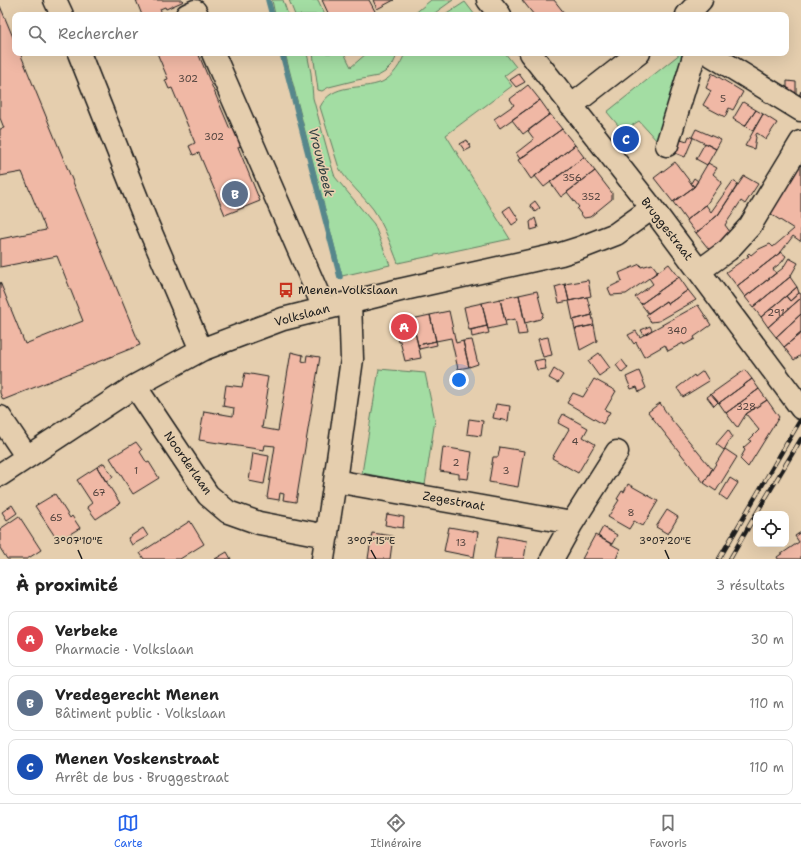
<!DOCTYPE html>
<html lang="fr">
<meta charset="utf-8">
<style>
:root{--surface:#fff;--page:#f2f2f2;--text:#222;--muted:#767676;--line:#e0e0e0;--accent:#2563eb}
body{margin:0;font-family:"Shantell Sans",sans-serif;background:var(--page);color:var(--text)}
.controls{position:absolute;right:12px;bottom:12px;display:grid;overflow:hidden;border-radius:8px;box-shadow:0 4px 16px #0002}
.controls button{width:36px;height:36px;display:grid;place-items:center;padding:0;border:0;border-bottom:1px solid var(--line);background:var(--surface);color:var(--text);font:20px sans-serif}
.you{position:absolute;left:459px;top:380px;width:14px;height:14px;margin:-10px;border:3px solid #fff;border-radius:50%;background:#1a73e8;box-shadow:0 0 0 6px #1a73e833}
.badge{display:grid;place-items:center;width:26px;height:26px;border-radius:50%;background:var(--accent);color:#fff;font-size:13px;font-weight:700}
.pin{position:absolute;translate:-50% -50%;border:2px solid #fff;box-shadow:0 1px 4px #0006}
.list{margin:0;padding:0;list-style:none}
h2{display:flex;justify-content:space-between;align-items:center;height:52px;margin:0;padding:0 16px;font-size:17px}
h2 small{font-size:13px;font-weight:400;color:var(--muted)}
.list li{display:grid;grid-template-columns:26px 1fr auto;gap:12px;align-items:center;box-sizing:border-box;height:56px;margin:0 8px 8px;padding:0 8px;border:1px solid var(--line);border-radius:8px}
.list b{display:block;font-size:15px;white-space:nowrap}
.list p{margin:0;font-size:13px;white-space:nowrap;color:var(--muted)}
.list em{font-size:13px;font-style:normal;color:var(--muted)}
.icon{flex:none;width:22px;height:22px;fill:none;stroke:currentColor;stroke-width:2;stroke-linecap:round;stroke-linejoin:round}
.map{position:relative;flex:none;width:801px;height:559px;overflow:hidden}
.search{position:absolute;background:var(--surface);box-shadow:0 4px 16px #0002;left:12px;right:12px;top:12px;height:44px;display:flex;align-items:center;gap:10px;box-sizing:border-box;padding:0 14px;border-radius:8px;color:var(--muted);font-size:15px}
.sheet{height:244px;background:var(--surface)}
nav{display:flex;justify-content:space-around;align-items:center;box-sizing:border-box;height:56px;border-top:1px solid var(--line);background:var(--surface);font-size:11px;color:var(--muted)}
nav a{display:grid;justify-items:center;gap:2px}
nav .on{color:var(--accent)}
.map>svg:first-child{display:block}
</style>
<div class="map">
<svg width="801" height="559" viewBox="0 0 801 559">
<rect width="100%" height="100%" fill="#e5ceae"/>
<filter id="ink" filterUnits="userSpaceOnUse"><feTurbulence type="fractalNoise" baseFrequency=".025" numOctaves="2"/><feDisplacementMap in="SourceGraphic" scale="8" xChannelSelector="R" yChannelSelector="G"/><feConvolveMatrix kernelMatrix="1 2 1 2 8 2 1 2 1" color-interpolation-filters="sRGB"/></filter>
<g filter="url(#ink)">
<!-- green -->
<path fill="#a3dda3" stroke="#607c60" d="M272 0H283L288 15H275Z
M289 0H318L325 15H295Z
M431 0H453L432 15H413Z
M465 2 475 15H445Z
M285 53H307L311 73 313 98 333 171 335 177 374 224 390 265 342 276Z
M313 53H344L351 67 367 53H398L393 64 385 72 378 76 357 80 329 87 322 91 318 90Z
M405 53H505L516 67 504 76 512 86 446 135 510 239 398 263C391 245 384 225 373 209 362 195 348 183 339 168L320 107C333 81 361 91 382 82 393 77 401 64 405 53Z
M681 53H690L657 141 639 121 623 131 607 112Z
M379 369 425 373 435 420 425 485 362 473Z"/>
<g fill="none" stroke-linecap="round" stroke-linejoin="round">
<!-- stream -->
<path stroke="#57878c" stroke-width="5.5" d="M268 0 272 15
M282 53 340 277"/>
</g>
<!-- building -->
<path fill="#f0b8a5" stroke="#1c1c1c" d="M136 0H183L184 1 166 9 165 7 160 9 162 13 157 15H142Z
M322 0H369L377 15H329Z
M373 0H394L377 9Z
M522 0H554L565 14 564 15H534Z
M0 6 15 42V53H20L140 345 3 400 0 393V282L25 344 83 321 57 256 0 267V239L46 230 22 172 0 176V129L4 128 0 118Z
M157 53H198L230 129 233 127 241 146 238 147 260 201 225 215 199 153 193 155 189 146 195 143 172 88 169 89 165 80 168 79Z
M712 73 743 92 733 110 729 108 725 117 708 108 703 105 711 91 706 88Z
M519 74 525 82 516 87 510 80Z
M787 81 796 82V96H799L801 91V102L787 94Z
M528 85 540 100 500 128 494 119 514 105 510 99Z
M540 100 550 114 523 134 512 120Z
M743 102 756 110 745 126 733 119Z
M756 110 763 114 753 131 745 126Z
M550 114 562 129 520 159 516 153 534 139 528 131Z
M763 114 777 123 766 139 757 133 755 136 756 137 754 149 745 146Z
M562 129 575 145 531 179 518 160Z
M696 129 721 140 716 149 692 137Z
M689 136 693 138 685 157 675 153 681 139 687 141Z
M467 140 471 148 465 151 460 144Z
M705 143 716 149 707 165 696 159Z
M575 145 584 157 544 187 535 176Z
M584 157 595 171 561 197 550 182Z
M801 159V239L800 241 793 236 781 252 737 286 726 272 749 256 747 255 749 253 751 255 757 250 770 244 773 247 794 229 769 213Z
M675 162 694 187 673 202 654 178Z
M708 163 717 168 713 174 722 182 706 205 686 220 673 202 694 187Z
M595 171 612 193V199L590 217 584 218 577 209 579 207 567 192Z
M744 176 758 184 745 204 741 201 725 225 733 236 712 253 696 233 718 215Z
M694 178 698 181 694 187 691 183Z
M733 181 738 184 718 215 696 233 686 220 706 205 711 212Z
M535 201 540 208 535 212 530 205Z
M510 206 519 220 512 225 503 211Z
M535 218 538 228 531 230 530 222Z
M781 252 786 256 782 262 773 269 776 273 745 297 737 286Z
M789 258 798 263 790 277 753 307 745 297 783 268Z
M640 264 641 267 652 264 658 272 626 294 611 295 608 288 622 281 619 273Z
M669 264 679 277 641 304 635 297 653 284 649 278Z
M679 277 688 290 668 304 666 301 648 313 641 304Z
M790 277 797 287 761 317 753 307Z
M588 280 591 296 569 301 565 284Z
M565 284 569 301 559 303 555 287Z
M797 287 799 293 790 301 786 296Z
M688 290 696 300 659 321 651 322 646 315 666 301 668 304Z
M537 291 543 314 542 317 540 319 525 323 519 295Z
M799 293 801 294V298L768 327 761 317 786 296 790 301Z
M519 295 527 334 518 335 515 319 505 321 500 299Z
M587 297 592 315 573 320 569 301Z
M801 298V314L776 337 768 327Z
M500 299 506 325 488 329 482 303Z
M482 303 487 326 469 330 464 307Z
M698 305 711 325 694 337 695 339 684 345 683 343 668 351 665 345 644 357 636 342 634 344 628 335 636 331 640 337Z
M449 311 456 343 463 341 469 367 458 369 451 338 436 341 430 315Z
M801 314V333L784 347 776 337Z
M430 315 436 341 418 345 412 319Z
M592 315 594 325 575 329 573 320Z
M412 319 421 358 405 361 400 341H398L395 327 398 328 400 324 398 322Z
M594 325 597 341 580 350 575 329Z
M487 326 489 333 472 337 471 330Z
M650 326 652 330 644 335 641 330Z
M801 333V355L794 360 784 347Z
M548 337 552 355 543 357 538 339Z
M472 340 478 364 469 367 463 341Z
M436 341 437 345 419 349 418 345Z
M291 352 303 355 302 361 306 362 307 355 320 357 296 502 283 500 284 494 280 493 279 500 267 498 275 446 265 445 264 450 199 440 204 411 233 416 234 408 223 406 226 385 242 387 245 373 268 377 266 388 268 389 262 428 278 431Z
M599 353 610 368 599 376 588 361Z
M544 359 546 369 537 370 534 361Z
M622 360 628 368 622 373 616 365Z
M554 369 563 375 558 383 549 378Z
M745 370 752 379 719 403 711 394Z
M639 371 646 388 639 392 637 387 631 389 626 377Z
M703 371 709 381 683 397 677 388 694 375 695 377Z
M594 379 616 391 605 410 610 412 603 424 567 403 573 393 583 397Z
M752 379 759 389 726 413 719 403Z
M759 389 767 400 746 414 738 427 736 426 726 413Z
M711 394 718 402 714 406 707 397Z
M767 400 779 417 748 467 740 459 745 450 743 448 751 441 749 440 759 430 746 414Z
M660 403 670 418 712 469 704 483 648 412Z
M496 404 510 406 508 421 493 418Z
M563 414 588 428 583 437 595 444 578 473 552 458 569 429 558 423Z
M469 419 483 421 481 436 467 434Z
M728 430 732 436 724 450 716 444Z
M136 442 142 450 140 452 147 463 149 462 159 478 133 494 110 458Z
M443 447 472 452 468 479 459 478V474L440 471Z
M500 447 524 451 518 487 489 482 493 457H498Z
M725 449 737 457 716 491 704 483Z
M253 453 269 456 264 484 249 481Z
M104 463 113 477 106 482 97 467Z
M97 467 120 503 96 519 87 507 92 503 77 480Z
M730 478 738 483 727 500 720 495Z
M628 484 658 501 643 526 634 521 629 529 608 517 619 500 617 499 622 491 624 492Z
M55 494 70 518 72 516 80 528 58 541 35 506Z
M12 505 17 513 7 520 2 512Z
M667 510 678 517 668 534 656 527Z
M387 514 404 517 403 528 385 525Z
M19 516 41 550 27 559H7L0 548V529Z
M190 521 204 544 180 559H144L140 553Z
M449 527 478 532 474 557 444 551Z
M603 527 617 535 612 544 598 536Z
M143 528 148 536 132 545 128 538Z
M801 532V559H778L777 557 799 542 795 536Z
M372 533 393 536 390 559H368Z
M595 535 620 549 616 559H582Z
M498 536 527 541 524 559H494Z
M227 552 231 559H215Z"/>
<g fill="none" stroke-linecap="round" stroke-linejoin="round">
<defs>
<path id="minor" d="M55 0 62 15
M488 0 500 15
M187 15 195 11 197 15
M687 15 701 0
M79 53 146 221 201 350
M213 53 324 308
M530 53 652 208 801 408
M708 53 801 110
M571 106 639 53
M667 145 695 53
M699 271 728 250 750 226 801 142
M135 386 208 495 228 512 259 523 327 536
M0 417 27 457
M0 475 135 386 201 350 283 319 400 290 561 254 580 248 616 234 652 208
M335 481 572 523 617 452
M323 559 335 481 352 359 350 302
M552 559 572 523"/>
</defs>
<!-- minor casing -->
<use href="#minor" stroke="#1c1c1c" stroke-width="25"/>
<!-- minor -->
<use href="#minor" stroke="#e5ceae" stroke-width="22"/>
<defs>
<path id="rail" d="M756 514 801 439
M719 559 801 419
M730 559 756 514"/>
</defs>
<!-- rail casing -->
<use href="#rail" stroke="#1c1c1c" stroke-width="4.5"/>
<!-- rail -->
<use href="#rail" stroke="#e5ceae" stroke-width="3" stroke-dasharray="9" stroke-linecap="butt"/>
</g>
</g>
<!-- ticks -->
<path fill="none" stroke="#1c1c1c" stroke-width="1.5" d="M78 550 82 559M371 550 376 559M665 550 669 559"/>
<!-- icons -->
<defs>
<symbol id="bus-bare" viewBox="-9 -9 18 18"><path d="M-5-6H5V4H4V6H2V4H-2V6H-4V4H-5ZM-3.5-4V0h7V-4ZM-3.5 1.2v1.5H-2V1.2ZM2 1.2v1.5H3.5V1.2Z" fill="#c8321e" stroke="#e5ceae" stroke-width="2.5" paint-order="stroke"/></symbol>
</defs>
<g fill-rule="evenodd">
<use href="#bus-bare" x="275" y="279" width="22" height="22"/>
</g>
<g text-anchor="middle" stroke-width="3.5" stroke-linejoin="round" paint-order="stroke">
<!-- number labels -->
<g font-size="10" fill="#51433e">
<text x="188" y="82">302</text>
<text x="723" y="102">5</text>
<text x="214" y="140">302</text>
<text x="572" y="181">356</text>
<text x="591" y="200">352</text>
<text x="776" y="316">291</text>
<text x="677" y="334">340</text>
<text x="746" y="410">328</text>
<text x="575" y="445">4</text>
<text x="456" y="466">2</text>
<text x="136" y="474">1</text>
<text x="506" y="474">3</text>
<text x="99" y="496">67</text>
<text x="631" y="516">8</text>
<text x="56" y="521">65</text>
<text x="461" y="546">13</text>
</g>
<!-- street labels -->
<g font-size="12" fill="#1c1c1c" stroke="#e5ceae">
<text transform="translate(667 229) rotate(52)" y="4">Bruggestraat</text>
<text transform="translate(302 315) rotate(-15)" y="4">Volkslaan</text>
<text transform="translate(188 463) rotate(55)" y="4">Noorderlaan</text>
<text transform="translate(454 501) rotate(10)" y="4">Zegestraat</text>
</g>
<!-- poi labels -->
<g font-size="12" fill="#1c1c1c" stroke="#e5ceae" text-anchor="start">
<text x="298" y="294">Menen Volkslaan</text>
</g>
<!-- water labels -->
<g font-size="13" font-style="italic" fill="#304041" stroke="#e5ceae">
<text transform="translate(322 162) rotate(76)" y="5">Vrouwbeek</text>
</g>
</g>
<g font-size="10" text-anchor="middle" fill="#1c1c1c" stroke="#e5ceae" stroke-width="3.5" stroke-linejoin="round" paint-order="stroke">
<text x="78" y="544">3°07'10"E</text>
<text x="371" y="544">3°07'15"E</text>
<text x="665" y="544">3°07'20"E</text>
</g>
</svg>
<div class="controls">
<button><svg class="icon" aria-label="locate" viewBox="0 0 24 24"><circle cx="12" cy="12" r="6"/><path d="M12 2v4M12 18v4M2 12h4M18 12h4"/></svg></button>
</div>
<div class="you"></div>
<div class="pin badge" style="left:404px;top:327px;background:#e0444e">A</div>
<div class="pin badge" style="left:235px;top:194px;background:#5c6f8a">B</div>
<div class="pin badge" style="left:626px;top:139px;background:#1a4fb4">C</div>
<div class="search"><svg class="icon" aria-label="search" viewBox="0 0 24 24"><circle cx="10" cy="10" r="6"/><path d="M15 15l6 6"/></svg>Rechercher</div>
</div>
<section class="sheet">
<h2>À proximité<small>3 résultats</small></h2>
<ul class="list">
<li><span class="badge" style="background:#e0444e">A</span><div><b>Verbeke</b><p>Pharmacie · Volkslaan</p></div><em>30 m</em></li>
<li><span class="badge" style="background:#5c6f8a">B</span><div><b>Vredegerecht Menen</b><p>Bâtiment public · Volkslaan</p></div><em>110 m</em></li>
<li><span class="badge" style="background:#1a4fb4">C</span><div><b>Menen Voskenstraat</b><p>Arrêt de bus · Bruggestraat</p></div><em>110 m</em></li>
</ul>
</section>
<nav>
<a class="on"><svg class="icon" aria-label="map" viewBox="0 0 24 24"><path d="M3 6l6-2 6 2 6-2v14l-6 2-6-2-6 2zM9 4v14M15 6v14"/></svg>Carte</a>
<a><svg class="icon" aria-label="directions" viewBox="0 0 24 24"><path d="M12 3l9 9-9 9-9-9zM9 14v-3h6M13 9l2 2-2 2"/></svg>Itinéraire</a>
<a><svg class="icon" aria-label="saved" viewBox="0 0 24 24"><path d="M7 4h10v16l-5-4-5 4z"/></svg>Favoris</a>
</nav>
